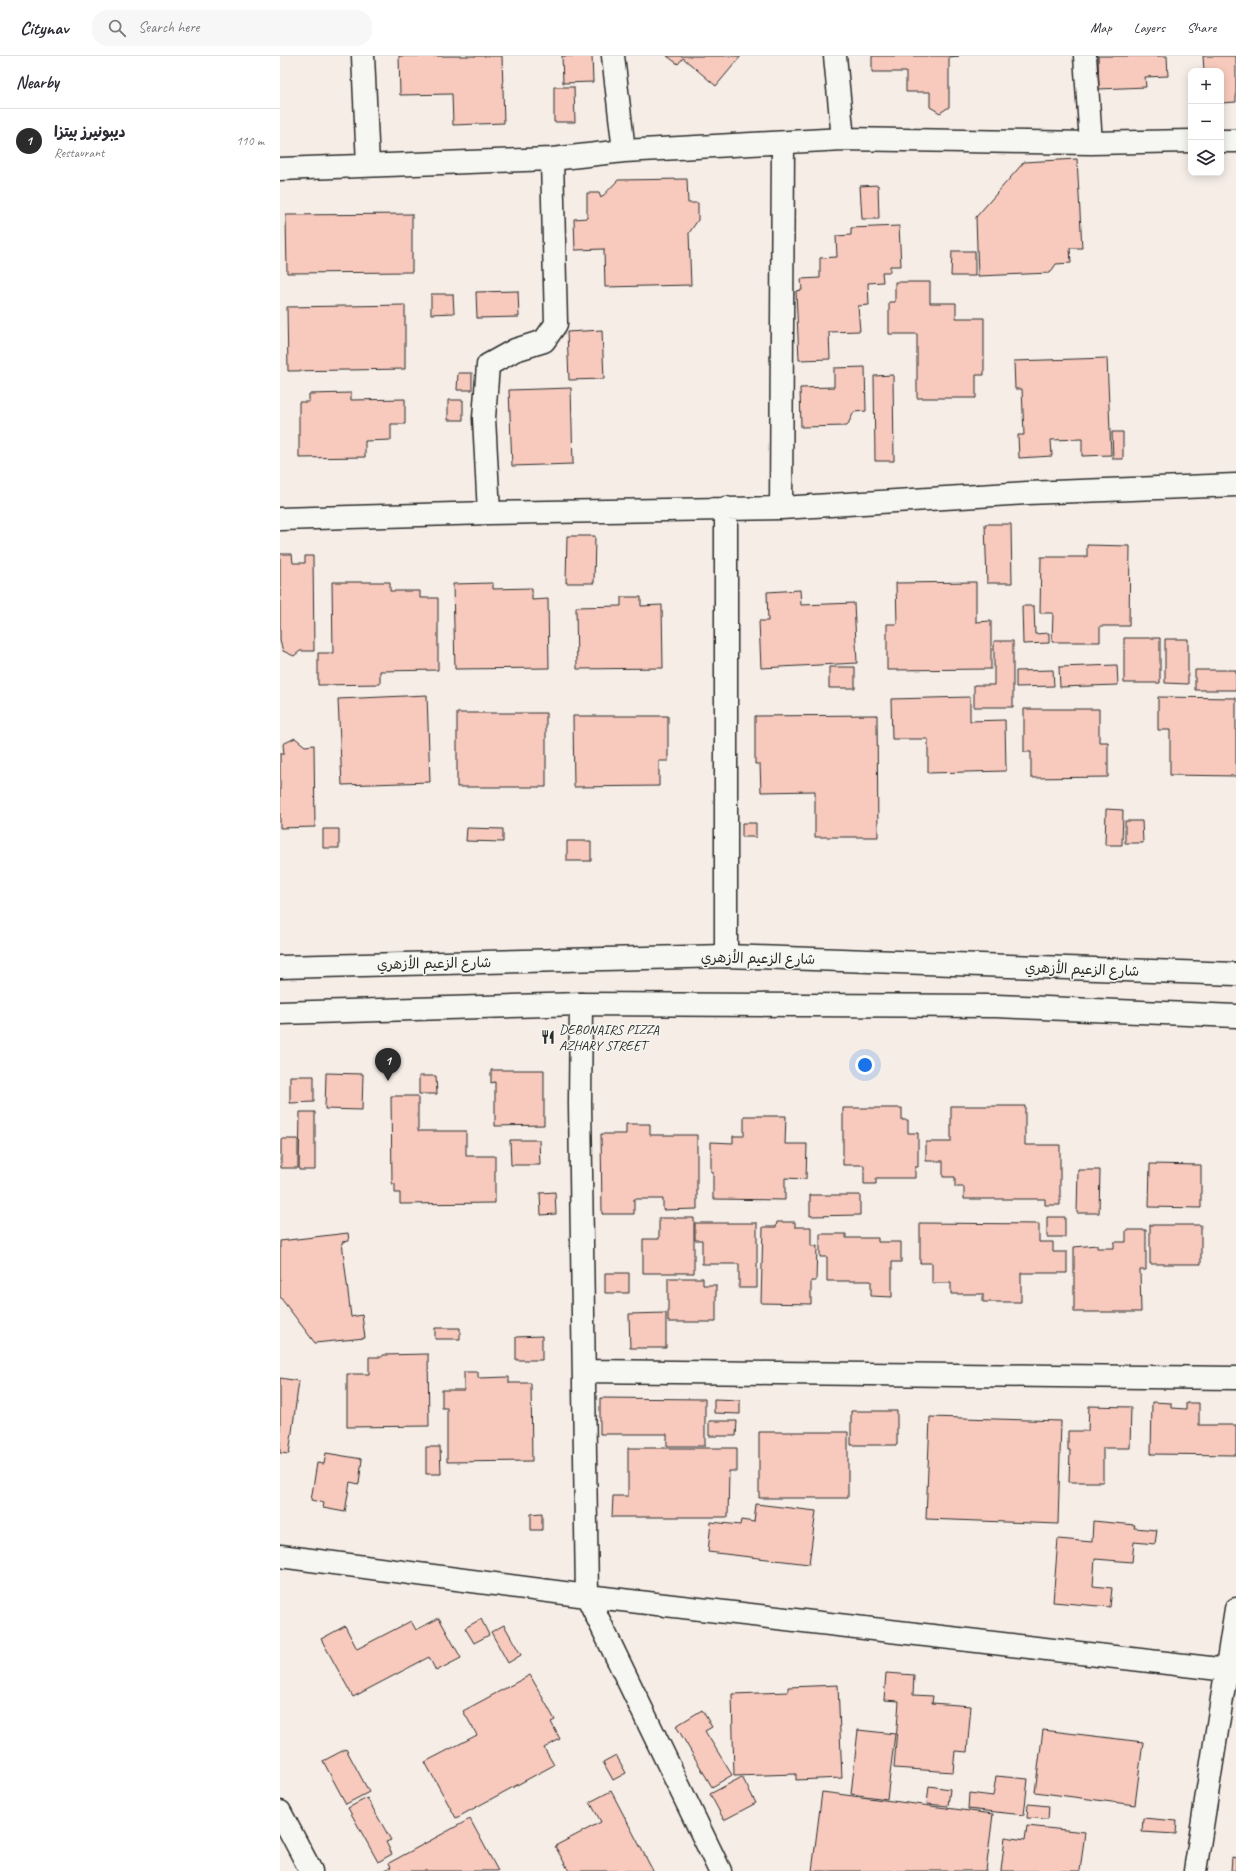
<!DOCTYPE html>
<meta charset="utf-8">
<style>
:root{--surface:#fff;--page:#f7f7f7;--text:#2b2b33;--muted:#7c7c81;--line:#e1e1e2;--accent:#2b2b2b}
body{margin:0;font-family:Caveat,"Playpen Sans Arabic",sans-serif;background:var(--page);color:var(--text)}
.controls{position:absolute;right:12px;top:12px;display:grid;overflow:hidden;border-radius:8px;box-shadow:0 2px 10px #0003}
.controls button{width:36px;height:36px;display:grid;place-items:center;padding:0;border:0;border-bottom:1px solid var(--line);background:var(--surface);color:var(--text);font:20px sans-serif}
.you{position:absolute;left:585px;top:1009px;width:14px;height:14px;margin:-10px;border:3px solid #fff;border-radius:50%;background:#1a73e8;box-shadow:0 0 0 6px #1a73e833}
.badge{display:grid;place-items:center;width:26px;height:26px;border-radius:50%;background:var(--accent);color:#fff;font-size:13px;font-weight:700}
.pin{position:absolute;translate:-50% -33px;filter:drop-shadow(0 1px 2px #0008)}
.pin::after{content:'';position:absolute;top:21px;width:14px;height:12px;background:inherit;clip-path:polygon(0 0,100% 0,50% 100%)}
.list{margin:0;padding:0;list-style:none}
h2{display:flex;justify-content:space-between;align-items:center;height:52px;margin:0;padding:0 16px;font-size:17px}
h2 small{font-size:13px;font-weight:400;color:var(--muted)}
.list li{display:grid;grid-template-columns:26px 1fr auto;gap:12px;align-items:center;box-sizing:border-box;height:64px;padding:0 16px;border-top:1px solid var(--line)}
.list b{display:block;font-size:15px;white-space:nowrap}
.list p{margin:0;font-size:13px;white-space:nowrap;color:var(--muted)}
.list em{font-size:13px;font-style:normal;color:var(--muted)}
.icon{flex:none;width:22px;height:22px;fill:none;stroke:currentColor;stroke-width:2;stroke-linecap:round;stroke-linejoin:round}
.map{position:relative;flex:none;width:956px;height:1815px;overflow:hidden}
header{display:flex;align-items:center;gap:24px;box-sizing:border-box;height:56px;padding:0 20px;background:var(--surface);border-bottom:1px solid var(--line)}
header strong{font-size:19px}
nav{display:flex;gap:22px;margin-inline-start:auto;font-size:14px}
.search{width:280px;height:36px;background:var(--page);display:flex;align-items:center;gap:10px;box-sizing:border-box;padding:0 14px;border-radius:16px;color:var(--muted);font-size:15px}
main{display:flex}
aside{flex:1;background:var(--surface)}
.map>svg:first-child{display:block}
</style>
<header>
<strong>Citynav</strong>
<div class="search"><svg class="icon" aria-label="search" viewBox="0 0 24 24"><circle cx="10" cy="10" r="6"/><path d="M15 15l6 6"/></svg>Search here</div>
<nav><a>Map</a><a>Layers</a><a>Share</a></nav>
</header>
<main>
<aside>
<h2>Nearby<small></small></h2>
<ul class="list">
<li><span class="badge">1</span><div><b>ديبونيرز بيتزا</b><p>Restaurant</p></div><em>110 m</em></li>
</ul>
</aside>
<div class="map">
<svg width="956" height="1815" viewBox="0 0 956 1815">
<rect width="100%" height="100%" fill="#f6ede7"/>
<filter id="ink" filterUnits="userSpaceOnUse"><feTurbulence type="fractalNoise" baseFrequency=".025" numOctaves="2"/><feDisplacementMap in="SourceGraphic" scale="8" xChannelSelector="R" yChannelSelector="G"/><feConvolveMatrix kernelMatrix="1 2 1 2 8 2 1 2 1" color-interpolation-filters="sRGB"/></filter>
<g filter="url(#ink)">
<!-- building -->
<path fill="#f8cabd" stroke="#2b2b2b" d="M119 0H222L224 67 173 69 172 38 120 39Z
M282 0H312L313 26 283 27Z
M387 0H461L436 30 403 2 398 8Z
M592 0H679L669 1V51L660 57 650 51V36H626V16H592Z
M818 0H887L888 20 865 21 866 31 819 33Z
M923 0H956V46L941 47V15H924Z
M274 31H294L295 66H274Z
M797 103 802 192H790L791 207 776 208 770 217 698 220 696 161 744 106Z
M407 123 408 147H418V164L409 177 411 229 325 231 324 193 295 194 294 163 307 162V137H319L321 142 338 124Z
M598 129 599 163H582L580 130Z
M132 158V216L7 217 6 159Z
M619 170 621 210H610V216H602L603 226 588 227 589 249 578 250 580 275 549 276 550 303 519 304 516 235 522 234 521 223 540 222V202L557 201 556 180 571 179V172Z
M672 195H695V220H671Z
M615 226H650V247H676V262H704V319H696V342H637V278H609V246H615Z
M238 235 239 261 197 262 196 236Z
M151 238H173L174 257 151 258Z
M125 249V313L8 315 7 251Z
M322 274 324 323 289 324 287 276Z
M827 302 831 399 802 400V383L771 384 772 400 739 402 738 379H744L742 333H735L734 305Z
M585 311 586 355 574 356 567 370 521 371 520 332 554 331V312Z
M178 317H192V334H177Z
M613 319 614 405H595L594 320Z
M291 332 293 408 232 410 229 334Z
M71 337V344L125 343V368H111V384L85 385V401L19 402V346H29V338Z
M168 344H183V364H168Z
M832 376H843V403H833Z
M705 468H731L732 527H707Z
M287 480H315L314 527H286Z
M807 489 850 490 849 570H820V586H772L773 557H760L761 501H807Z
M0 498H12L13 507H25V500H33L34 595H20L14 600 3 595 0 585Z
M52 526H110V535H140V542H158V614L100 615V628L38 629V597H53Z
M696 526V566L711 565V613L607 614V568H617L616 527Z
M213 527V533L252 532V544L268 543 269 612 175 613 173 528Z
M520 534 521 549 574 547 577 607 481 612 479 565H488L487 536Z
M341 541H361V550L382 549 383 612 297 613 296 551 341 550Z
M742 550H754L755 578 769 577V587L743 588Z
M844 582H880V627H844Z
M885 583H908V628L885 627Z
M714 585H733V651H694V629H714Z
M837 609 838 629 780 631 779 611Z
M549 611H575V632H549Z
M773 614 774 630 736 631V615Z
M915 614H956V634H915Z
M147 639 150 726 62 729 58 643Z
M690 641V665L725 664 726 715 648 717V683H612L611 643Z
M878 641 956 642V720L890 719V674H878Z
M744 653H819V686H828V721L751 722V696H744Z
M177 657H266V731H177Z
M597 659 598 781H535V735L481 736 480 708H475V660Z
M293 660H388V705H379V730L294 731Z
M15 682 25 690 34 689 35 771 0 772V698H4L3 688Z
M826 753 843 754 842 789H825Z
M845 765H862L863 787H845Z
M462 767H476V781H462Z
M187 772 223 773V786L186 785Z
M43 773H59V792H43Z
M287 785H311V805H287Z
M211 1014H264V1069L215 1070V1026L211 1027Z
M46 1017 83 1018 82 1054 45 1053Z
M10 1020H34V1046L10 1047Z
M139 1020H156L157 1038H139Z
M111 1040H138V1075H186V1100H215V1147L120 1148V1137H115V1128H112Z
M671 1050H745V1089H780V1149H765V1143H684V1131H675V1121H663V1105H646V1086H671Z
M563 1052H622V1064H628V1077H638V1111H635V1122H596V1128H584V1109H563Z
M20 1056H35V1114H19Z
M464 1060H506L505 1088H527L526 1123 505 1122V1144L433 1143V1116H431V1086L453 1087V1080H464Z
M346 1068H370V1079H417V1153L383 1154V1143H354V1158H322L321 1078H346Z
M1 1083H18V1112H1Z
M230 1084H259L260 1109H231Z
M870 1108 921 1109V1152L869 1151Z
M798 1114H820L819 1157H797Z
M275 1136 276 1158 261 1159 260 1137Z
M530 1139H580V1159L530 1160Z
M767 1161H785V1181H767Z
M379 1162H414V1217H363V1183H379Z
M497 1166H515V1171H531V1190H537L536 1225H531V1248L481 1247 483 1171H496Z
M415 1167H477V1232H459V1208H422V1184H415Z
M640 1167 759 1168V1186H773V1196H787V1217H741V1246H703V1238H671V1227H652V1207H640Z
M870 1169H921V1208H870Z
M846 1174H866V1214H860L861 1256H794V1191L817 1189V1192H834V1186H846Z
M68 1177 69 1185 62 1186 71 1261 82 1259 85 1282 35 1287 0 1241V1185Z
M540 1178H566V1182H598V1186H621V1206H612V1241L591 1240V1225H547V1201H540Z
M325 1217H349V1237H325Z
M388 1222H423V1229H436V1266H388Z
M386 1257V1292H350L349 1258Z
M155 1272H180V1283H155Z
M262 1280V1304H236V1281Z
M148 1298 149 1370 67 1371V1318H89V1301H102V1299Z
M184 1316H198V1322L229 1321V1327H251L252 1405 167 1406V1352H162V1334H184Z
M0 1322 19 1325 9 1398 0 1397Z
M320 1342 425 1343V1390H387V1378H320Z
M434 1343 460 1344V1358L434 1357Z
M872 1346 891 1347V1352L906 1353V1347H919V1369H956V1399L871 1398Z
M809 1350 851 1351 850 1392H823V1426H789L790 1394H788V1375H808Z
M571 1355H617V1389H571Z
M650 1361 781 1365 778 1468 646 1463Z
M429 1365H457L456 1380H429Z
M479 1376H568V1442H479Z
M146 1391H160L161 1418H146Z
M348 1392H457V1415H449L448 1461H332L333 1440H348Z
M46 1397 82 1403 79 1428 70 1426 65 1456 43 1452 44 1447 31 1444 37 1407 44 1408Z
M476 1448 536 1455 529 1508 428 1496 431 1466 460 1469 461 1464 474 1466Z
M262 1457V1474H251V1458Z
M813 1465 855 1469 854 1472 877 1474 875 1488 854 1486 852 1506 815 1503 813 1530 832 1532 830 1551 773 1546 778 1483 812 1486Z
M159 1562 181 1602 156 1615 149 1601 73 1641 41 1583 65 1570 77 1593 131 1565 136 1574Z
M201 1563 209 1579 194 1587 185 1572Z
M224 1569 241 1599 228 1607 211 1576Z
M606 1617 634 1619 633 1639 653 1640 652 1647 691 1650 687 1696 675 1695 673 1716 614 1712 619 1645 604 1644Z
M250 1619 275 1664 271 1666 280 1683 264 1692 274 1709 176 1762 145 1706 197 1679 183 1655Z
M558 1629 562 1722 516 1724V1718L454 1720 452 1638 508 1636V1631Z
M422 1654 432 1671 425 1675 452 1719 432 1731 396 1670Z
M578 1674 615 1678 607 1743 571 1738Z
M763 1674 863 1686 855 1749 755 1736Z
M66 1693 89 1736 66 1748 43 1705Z
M336 1699 346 1717 333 1724 323 1706Z
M716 1720 748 1723 744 1759 688 1753 689 1737 713 1740Z
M462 1721 476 1747 444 1764 430 1738Z
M649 1730 670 1733 668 1750 647 1748Z
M331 1735 373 1815H289L275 1790 321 1766 310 1746Z
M542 1736 713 1758 706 1815H532Z
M87 1742 111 1784 106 1786 112 1798 98 1806 68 1752Z
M748 1748 769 1750 768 1763 747 1762Z
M863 1762 897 1765 896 1778 862 1776Z
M190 1763 218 1815H103L111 1811 109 1807Z
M747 1770 805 1776 800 1815H721L725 1781 745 1784Z
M952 1801 956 1802V1815H951Z"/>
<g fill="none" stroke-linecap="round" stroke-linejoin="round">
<defs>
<path id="minor" d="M83 0 88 109
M333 0 344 95
M555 0 563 83
M805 0 811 87
M941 85H956
M0 113 272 103 344 95 563 83 811 87 911 85
M501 452 503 87
M209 457 204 362 208 309 235 294 264 285 276 268 272 103
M0 463 209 457 501 452 747 437 956 429
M446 900V452
M301 948 300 1047 307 1540 440 1815
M304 1315 956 1322
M0 1500 307 1540 956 1615
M915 1815 956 1553"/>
<path id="major" d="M0 911 446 900 956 918
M0 957 301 948 716 950 956 960
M0 1756 31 1815"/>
</defs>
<!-- minor casing -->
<use href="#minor" stroke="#2b2b2b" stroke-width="25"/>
<!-- major casing -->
<use href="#major" stroke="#2b2b2b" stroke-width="25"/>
<!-- minor -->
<use href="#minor" stroke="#f6f6f2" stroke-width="22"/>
<!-- major -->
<use href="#major" stroke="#f6f6f2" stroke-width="22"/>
</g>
</g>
<!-- icons -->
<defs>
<symbol id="restaurant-bare" viewBox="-9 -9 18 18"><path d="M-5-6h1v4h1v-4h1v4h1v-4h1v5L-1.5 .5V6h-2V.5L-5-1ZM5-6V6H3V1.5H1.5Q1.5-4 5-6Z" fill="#2b2b2b" stroke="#f6f6f2" stroke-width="2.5" paint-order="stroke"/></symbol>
</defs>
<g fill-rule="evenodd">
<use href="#restaurant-bare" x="258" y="971" width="20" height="20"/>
</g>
<g text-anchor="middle" stroke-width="3" stroke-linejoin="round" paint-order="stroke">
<!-- street labels -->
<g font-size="14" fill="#2b2b2b" stroke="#f6f6f2">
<text transform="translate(478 902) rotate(1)" y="5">شارع الزعيم الأزهري</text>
<text transform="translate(154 907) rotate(-1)" y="5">شارع الزعيم الأزهري</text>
<text transform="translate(802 913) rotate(2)" y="5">شارع الزعيم الأزهري</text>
</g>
<!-- poi labels -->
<g font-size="14" fill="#2b2b2b" stroke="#f6f6f2" text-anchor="start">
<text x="279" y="978">DEBONAIRS PIZZA<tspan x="279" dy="16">AZHARY STREET</tspan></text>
</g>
</g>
</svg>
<div class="controls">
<button>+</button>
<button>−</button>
<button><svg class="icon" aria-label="layers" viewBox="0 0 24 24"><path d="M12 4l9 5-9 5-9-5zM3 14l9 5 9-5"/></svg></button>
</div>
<div class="you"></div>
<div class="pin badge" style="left:108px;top:1025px">1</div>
</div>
</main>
